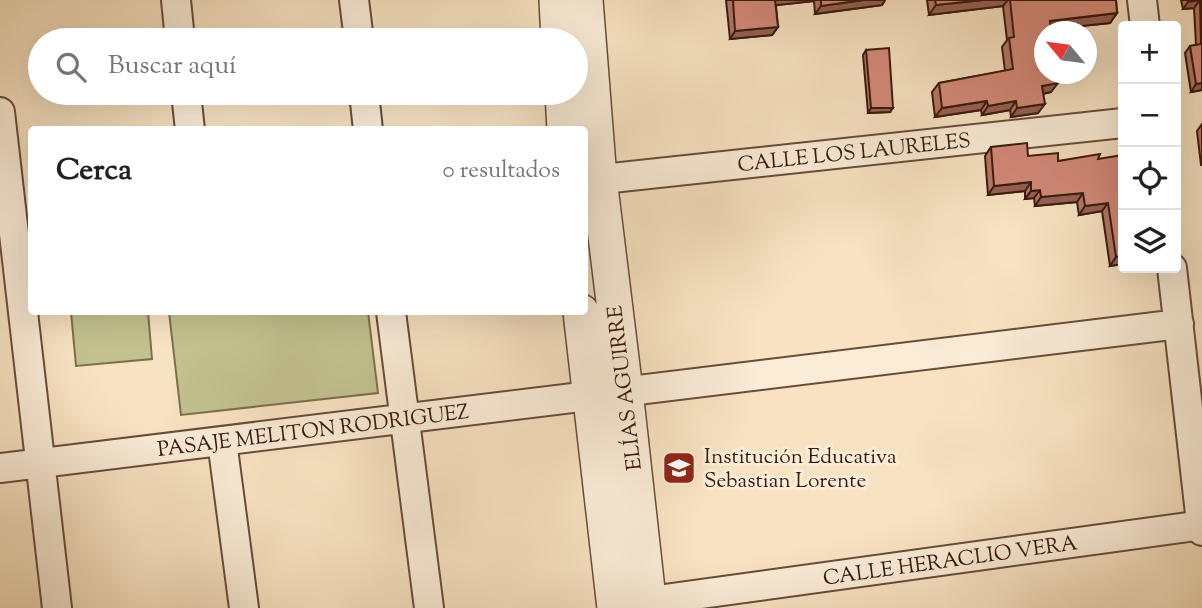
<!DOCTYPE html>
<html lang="es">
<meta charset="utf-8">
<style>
:root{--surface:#fff;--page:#f2f2f2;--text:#202124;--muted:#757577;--line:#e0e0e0}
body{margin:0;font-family:"Sorts Mill Goudy",serif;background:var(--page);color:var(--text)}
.controls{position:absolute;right:21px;top:21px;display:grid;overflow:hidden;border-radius:7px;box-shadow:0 7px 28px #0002}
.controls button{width:63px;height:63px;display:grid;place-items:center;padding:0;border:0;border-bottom:2px solid var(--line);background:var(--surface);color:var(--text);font:35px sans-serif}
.compass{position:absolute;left:1034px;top:21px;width:63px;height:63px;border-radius:50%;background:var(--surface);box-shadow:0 7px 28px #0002;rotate:299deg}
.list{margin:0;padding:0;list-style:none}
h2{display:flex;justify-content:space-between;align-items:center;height:91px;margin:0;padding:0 28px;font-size:30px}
h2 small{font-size:23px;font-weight:400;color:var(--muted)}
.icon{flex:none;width:38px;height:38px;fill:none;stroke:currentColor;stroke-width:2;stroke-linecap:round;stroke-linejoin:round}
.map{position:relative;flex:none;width:1202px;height:608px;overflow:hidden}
.search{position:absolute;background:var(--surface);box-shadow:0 7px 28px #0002;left:28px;top:28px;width:560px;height:77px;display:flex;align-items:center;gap:18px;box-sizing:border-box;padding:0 24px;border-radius:38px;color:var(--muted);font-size:26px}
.panel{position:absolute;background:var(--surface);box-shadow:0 7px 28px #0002;left:28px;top:126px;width:560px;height:189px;border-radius:7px}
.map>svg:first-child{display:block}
</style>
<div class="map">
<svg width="1202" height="608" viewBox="0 0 1202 608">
<rect width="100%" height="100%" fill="#f7e2c1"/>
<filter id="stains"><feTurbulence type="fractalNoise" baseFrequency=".00286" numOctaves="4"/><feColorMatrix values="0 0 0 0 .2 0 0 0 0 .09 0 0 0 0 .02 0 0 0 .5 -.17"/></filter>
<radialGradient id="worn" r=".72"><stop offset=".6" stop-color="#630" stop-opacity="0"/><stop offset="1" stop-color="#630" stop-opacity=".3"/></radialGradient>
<!-- green -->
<path fill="#c2c28f" stroke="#7d6e4e" stroke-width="2" d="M71 312H148L152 359 76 366Z
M169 312H368L378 393 181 415Z"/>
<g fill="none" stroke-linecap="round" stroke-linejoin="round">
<defs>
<path id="minor" d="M176 0 180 40
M354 0 359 40
M1142 0 1145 26
M186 93 190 130
M364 93 368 130
M0 112 57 608
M584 181 1123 123
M1172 268 1202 531
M391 312 429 608
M222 441 244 608
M0 468 1179 324
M628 604 1202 525"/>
<path id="tertiary" d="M557 0 559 40
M585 0 599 179 625 391 649 608
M563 93 565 130
M581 312 615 608"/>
</defs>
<!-- minor casing -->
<use href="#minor" stroke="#684c39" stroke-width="32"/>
<!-- tertiary casing -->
<use href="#tertiary" stroke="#684c39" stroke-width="38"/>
<!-- minor -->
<use href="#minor" stroke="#faecd7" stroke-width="28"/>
<!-- tertiary -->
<use href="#tertiary" stroke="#faecd7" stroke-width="35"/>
</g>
<!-- wall -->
<path fill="#b57567" stroke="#381a0c" stroke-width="2" d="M726 0H885L882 5 815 14 814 1 776 5 778 27 772 35 730 39Z
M927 0H1116L1117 13 1110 23 1051 29V92L1043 94 1038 113 1011 117 1010 110 982 115 981 110 935 117 932 92 939 83 1005 71 1002 47 1007 40 1003 6 929 15Z
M1181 0H1202V90L1191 92 1185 53 1190 46 1196 45 1194 8 1183 9Z
M866 50 890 112 868 113 863 55Z
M1202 124V165H1201L1197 131Z
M991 147 1028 156 1058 161 1098 159 1123 264 1110 266 1102 211 1079 215 1077 202 1035 206 1034 198 1025 199V191L988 195 985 156Z"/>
<!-- shaded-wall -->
<path fill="#945f54" stroke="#381a0c" stroke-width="2" d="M774 0H815L814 1 769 6Z
M863 0H885L882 5 815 14 821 6Z
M983 0H1008L1003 6 929 15 936 5Z
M1200 0 1194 8 1183 9 1188 2Z
M1117 13 1110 23 1043 30 1050 21Z
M778 27 772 35 730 39 735 31Z
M1058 83 1051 92 1036 95 1042 86Z
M1202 83V90L1191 92 1196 84Z
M987 101 981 110 935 117 942 108Z
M1016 101 1010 110 982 115 988 106Z
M1045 104 1038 113 1011 117 1017 108Z
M871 108H893L890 112 868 113Z
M1031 182 1025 191 988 195 994 186Z
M1040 190 1034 198 1025 199 1031 191Z
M1083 193 1077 202 1035 206 1041 197Z
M1108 203 1102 211 1079 215 1085 206Z
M1123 256V264L1110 266 1116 257Z"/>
<!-- building -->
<path fill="#d38878" stroke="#381a0c" stroke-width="2" d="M733 0H775L778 27 735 31Z
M821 0H863L821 6Z
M935 0H983L936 5Z
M1010 0H1116L1117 13 1050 21 1051 32H1045V74H1057L1058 83 1042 86 1045 104 1017 108 1016 101 988 106 987 101 942 108 939 83 1013 69 1009 38 1014 37Z
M1200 0H1202V83L1196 84 1190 46 1201 44Z
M889 48 893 108H871L866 50Z
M1027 143 1028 156 1058 153V161L1100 154 1098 159 1123 155V256L1116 257 1108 203 1085 206 1083 193 1041 197 1040 190 1031 191V182L994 186 991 147Z"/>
<!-- icons -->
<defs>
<symbol id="school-square" viewBox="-11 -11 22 22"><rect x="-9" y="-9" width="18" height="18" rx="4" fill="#8f2418" stroke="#faecd7"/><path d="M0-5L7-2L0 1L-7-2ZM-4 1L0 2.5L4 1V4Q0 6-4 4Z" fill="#fff"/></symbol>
</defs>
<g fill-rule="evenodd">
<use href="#school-square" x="660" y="449" width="38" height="38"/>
</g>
<g text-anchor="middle" stroke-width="6" stroke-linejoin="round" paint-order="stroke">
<!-- street labels -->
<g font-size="21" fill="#381a0c" stroke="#faecd7">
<text transform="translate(854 152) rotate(-6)" y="7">CALLE LOS LAURELES</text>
<text transform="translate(624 388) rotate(-97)" y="7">ELÍAS AGUIRRE</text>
<text transform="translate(313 430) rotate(-7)" y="7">PASAJE MELITON RODRIGUEZ</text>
<text transform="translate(950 560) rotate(-8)" y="7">CALLE HERACLIO VERA</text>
</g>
<!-- poi labels -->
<g font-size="21" fill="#381a0c" stroke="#faecd7" text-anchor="start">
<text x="704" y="463">Institución Educativa<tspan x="704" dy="24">Sebastian Lorente</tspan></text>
</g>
</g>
<rect width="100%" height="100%" filter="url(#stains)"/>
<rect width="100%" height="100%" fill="url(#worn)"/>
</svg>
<div class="controls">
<button>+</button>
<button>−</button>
<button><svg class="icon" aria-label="locate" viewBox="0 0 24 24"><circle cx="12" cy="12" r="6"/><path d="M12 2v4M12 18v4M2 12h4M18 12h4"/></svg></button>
<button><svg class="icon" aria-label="layers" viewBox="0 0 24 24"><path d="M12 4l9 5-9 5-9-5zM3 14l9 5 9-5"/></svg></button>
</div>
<svg class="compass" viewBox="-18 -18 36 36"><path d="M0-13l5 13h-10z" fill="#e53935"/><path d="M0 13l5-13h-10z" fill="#757577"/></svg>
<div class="search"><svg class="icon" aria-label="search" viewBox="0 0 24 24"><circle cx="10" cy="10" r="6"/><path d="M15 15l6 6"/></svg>Buscar aquí</div>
<section class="panel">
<h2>Cerca<small>0 resultados</small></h2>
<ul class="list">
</ul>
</section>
</div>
